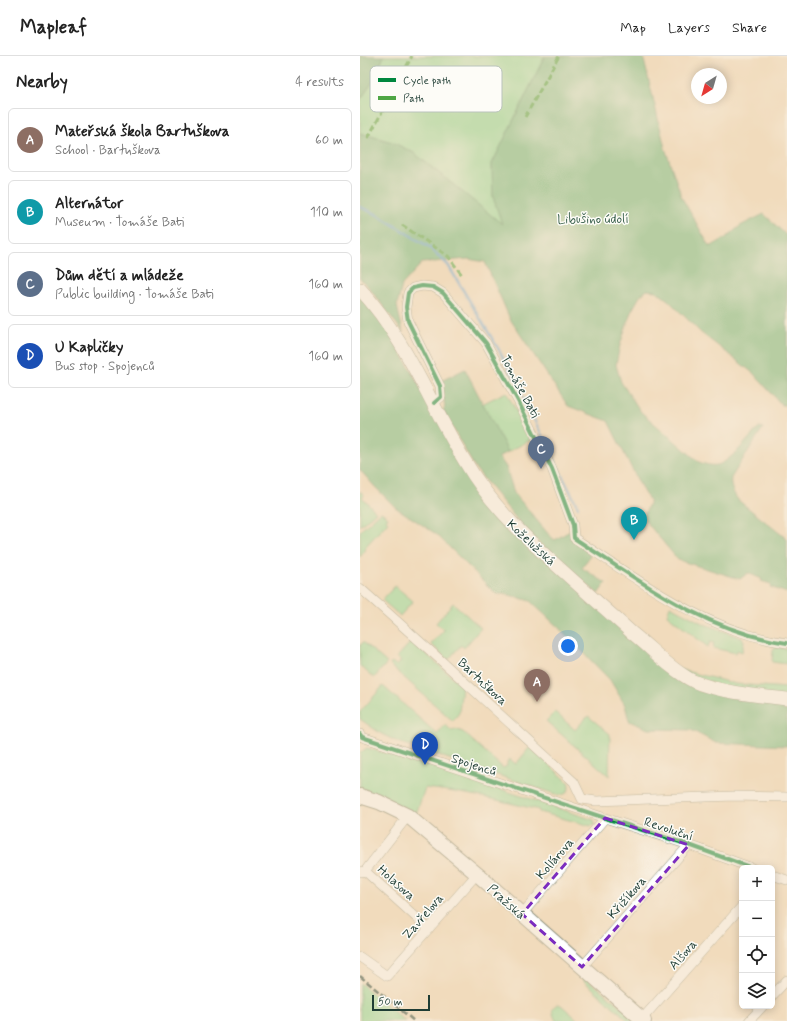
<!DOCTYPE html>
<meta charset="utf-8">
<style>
:root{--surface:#fff;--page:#f2f2f2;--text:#222;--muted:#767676;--line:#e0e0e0;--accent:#d1495b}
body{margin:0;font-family:Mynerve,sans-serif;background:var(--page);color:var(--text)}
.controls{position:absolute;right:12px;bottom:12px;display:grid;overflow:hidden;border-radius:6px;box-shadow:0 2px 10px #0003}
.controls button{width:36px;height:36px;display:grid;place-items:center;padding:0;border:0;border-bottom:1px solid var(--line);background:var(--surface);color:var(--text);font:20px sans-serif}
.compass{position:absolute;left:331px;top:12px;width:36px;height:36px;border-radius:50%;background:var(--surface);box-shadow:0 2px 10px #0003;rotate:217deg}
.scale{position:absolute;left:12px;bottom:10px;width:58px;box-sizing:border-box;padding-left:4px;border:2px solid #1f3d34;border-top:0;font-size:11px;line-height:14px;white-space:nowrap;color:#1f3d34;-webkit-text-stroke:3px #fdfcf7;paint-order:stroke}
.you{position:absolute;left:208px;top:590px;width:14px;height:14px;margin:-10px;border:3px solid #fff;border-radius:50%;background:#1a73e8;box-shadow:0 0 0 6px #1a73e833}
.badge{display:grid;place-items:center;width:26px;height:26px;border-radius:50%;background:var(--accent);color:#fff;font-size:13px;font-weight:700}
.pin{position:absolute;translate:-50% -33px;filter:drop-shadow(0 1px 2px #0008)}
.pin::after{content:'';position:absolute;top:21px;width:14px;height:12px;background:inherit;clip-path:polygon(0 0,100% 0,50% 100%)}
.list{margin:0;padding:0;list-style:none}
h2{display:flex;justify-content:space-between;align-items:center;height:52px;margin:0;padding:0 16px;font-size:17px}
h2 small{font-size:13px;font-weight:400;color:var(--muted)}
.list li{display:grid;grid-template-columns:26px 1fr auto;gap:12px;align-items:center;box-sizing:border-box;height:64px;margin:0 8px 8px;padding:0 8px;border:1px solid var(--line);border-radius:6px}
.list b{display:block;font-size:15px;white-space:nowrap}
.list p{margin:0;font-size:13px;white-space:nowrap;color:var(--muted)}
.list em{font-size:13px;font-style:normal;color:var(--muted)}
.icon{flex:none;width:22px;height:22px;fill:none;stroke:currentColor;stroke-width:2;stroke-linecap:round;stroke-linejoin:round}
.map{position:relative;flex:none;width:427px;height:965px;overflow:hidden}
header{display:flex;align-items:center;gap:24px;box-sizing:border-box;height:56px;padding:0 20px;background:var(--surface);border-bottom:1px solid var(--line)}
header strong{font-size:19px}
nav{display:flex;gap:22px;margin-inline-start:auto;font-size:14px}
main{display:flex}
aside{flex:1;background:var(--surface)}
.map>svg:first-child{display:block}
</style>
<header>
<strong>Mapleaf</strong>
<nav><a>Map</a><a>Layers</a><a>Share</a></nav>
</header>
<main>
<aside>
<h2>Nearby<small>4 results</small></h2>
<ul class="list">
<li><span class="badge" style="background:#8d6e63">A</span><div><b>Mateřská škola Bartuškova</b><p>School · Bartuškova</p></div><em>60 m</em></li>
<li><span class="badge" style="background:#0f9aa8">B</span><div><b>Alternátor</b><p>Museum · Tomáše Bati</p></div><em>110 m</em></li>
<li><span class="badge" style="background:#5c6f8a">C</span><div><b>Dům dětí a mládeže</b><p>Public building · Tomáše Bati</p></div><em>160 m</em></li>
<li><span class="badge" style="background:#1a4fb4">D</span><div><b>U Kapličky</b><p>Bus stop · Spojenců</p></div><em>160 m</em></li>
</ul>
</aside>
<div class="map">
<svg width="427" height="965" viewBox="0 0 427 965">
<rect width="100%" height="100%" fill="#fdfcf7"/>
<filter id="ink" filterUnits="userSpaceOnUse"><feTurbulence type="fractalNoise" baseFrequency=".025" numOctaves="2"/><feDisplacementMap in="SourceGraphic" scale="8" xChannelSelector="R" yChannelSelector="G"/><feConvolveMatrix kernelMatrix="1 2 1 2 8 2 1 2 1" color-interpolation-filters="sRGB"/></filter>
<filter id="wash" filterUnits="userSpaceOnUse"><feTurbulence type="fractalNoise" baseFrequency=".012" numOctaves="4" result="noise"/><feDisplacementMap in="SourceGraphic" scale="16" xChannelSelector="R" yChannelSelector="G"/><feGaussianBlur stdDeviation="0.9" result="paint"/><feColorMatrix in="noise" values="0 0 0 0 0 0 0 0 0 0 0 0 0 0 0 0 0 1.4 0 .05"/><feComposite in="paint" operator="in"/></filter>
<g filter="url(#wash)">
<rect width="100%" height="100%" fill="#f1dbbc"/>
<!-- green -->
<path fill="#8ede9d" stroke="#568e68" d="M24 0H185L132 108 133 141 143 169 54 97 32 86 0 77V44L12 27Z
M146 336 172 383 148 396 122 348Z
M0 435 4 439 2 441 16 456 0 470Z
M21 456 28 461 26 464 28 466 5 491 4 496 0 501V475Z
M35 530 53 545 40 560 22 544Z
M93 547 121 572 104 592 101 589 88 604 71 588 84 574 76 567Z
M310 550 344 568 382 582 384 585 382 596 377 594 376 597 353 592 354 587 350 586 348 591 307 559Z
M52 585 102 630 99 657 93 665 30 609 32 606 37 610 41 605 37 601Z
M3 586 27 607 14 622 0 610V590Z
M417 591 427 593V608L412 606 413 593Z
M310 611 376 628 427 632V644L383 638Z
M23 630 77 678 85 669 92 675 95 673 103 676 143 712 147 710V706L149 703 156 708 170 691 208 726C211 735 207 739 198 739L38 686 20 677 0 663V656Z
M195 656 215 674 228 660 250 678 249 720 186 665Z
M7 692 58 706 234 764 235 769 231 770 179 756V754C142 745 104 736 65 732L56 758 0 734V697Z
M222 921 226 922 279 965H267L268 964 224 925Z
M0 927 45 965H0Z
M198 948 201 949 217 963 218 965H196C193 958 189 952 198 948Z"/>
<!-- forest -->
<path fill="#72bd84" stroke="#487d5c" d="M0 0H24L12 27 0 44Z
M185 0H283L305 92 322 142 350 191 367 181 380 170 404 158 427 180V349H422L393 317 340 276 308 244 296 235 287 234 280 240 271 256 260 289 256 309 261 326 281 356 339 406C344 408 351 410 357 409 369 407 390 381 399 371L403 372 371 422C370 431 373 436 378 444L427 483V537L410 531 411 528 401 525 402 523 388 517 380 523 318 504 283 462 290 445 284 437 248 365 208 350 150 263 125 206 108 203 62 207 42 229 37 250 43 276 7 229 0 223V77L32 86 54 97 142 168 133 141 132 108Z
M0 239 33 282 116 432 307 615 339 635 427 650V690L356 687 331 674 288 673 269 665 265 649 250 624 219 592 208 582 199 572 170 545 146 538H136L76 478 35 451 16 432 0 414Z
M105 313 148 396 139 401 146 411 154 437 190 480 195 484 211 474 222 487 230 500 222 512 246 527 238 538 168 477 115 412 83 354 85 351 81 325Z"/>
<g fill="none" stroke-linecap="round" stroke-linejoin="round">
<!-- stream -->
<path stroke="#62a7d7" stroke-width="2.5" d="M0 151 16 158 69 191 88 209 139 294 218 451"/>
</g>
</g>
<g filter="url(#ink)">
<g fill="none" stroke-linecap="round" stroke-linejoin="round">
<defs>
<path id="street" d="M74 347 81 341 80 330 48 265 46 251 48 237 53 232 62 230 73 231 83 237 126 287 158 345 192 413 213 469 214 482C281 526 346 576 427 587
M0 532 75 599 214 726 222 743
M0 678 2 681 245 762 329 789 392 812
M222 743 236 745 374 740 427 741
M5 815 69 873
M0 816 5 815 48 760
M412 819 427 824
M162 858 245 762
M0 901 27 920 117 818
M222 911 329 789
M412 940 427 924
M282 963 382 850
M389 965 403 950"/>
<path id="secondary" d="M0 233C47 284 70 349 106 407 132 451 168 484 205 517 227 537 250 557 272 577 291 592 311 614 333 625 357 636 400 640 427 643"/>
<path id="primary" d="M0 740 19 746 48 760 117 818 284 965"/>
</defs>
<!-- street casing -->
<use href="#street" stroke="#888c78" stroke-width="10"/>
<!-- secondary casing -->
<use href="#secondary" stroke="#888c78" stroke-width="14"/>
<!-- primary casing -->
<use href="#primary" stroke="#888c78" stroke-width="16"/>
<!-- street -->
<use href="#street" stroke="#fff" stroke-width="9"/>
<!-- secondary -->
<use href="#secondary" stroke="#fff" stroke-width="13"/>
<!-- primary -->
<use href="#primary" stroke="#fff" stroke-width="14"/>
<!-- rail -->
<path stroke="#1f3d34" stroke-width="2.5" stroke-dasharray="6 3" stroke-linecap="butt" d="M0 920 54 965"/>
<!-- quiet -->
<path stroke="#4fa644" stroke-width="3" stroke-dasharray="6 3" stroke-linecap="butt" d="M165 61 199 0
M8 82 52 0
M42 169 88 200 102 219"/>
<defs>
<path id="cycleway" d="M74 347 81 341 80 330 48 265 46 251 48 237 53 232 62 230 73 231 83 237 126 287 158 345 192 413 213 469 214 482C281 526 346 576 427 587
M0 678 2 681 245 762 329 789 392 812"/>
</defs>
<!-- cycleway casing -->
<use href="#cycleway" stroke="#fdfcf7" stroke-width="6"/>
<!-- cycleway -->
<use href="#cycleway" stroke="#00873e" stroke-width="4"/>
</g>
</g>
<!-- marked area -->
<path d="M0 0H427V965H0ZM245 762 329 789 222 911 162 858Z" fill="#f1dbbc" fill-opacity=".55" fill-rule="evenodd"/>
<path fill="none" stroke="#7b2cbf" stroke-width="3" stroke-dasharray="8 5" stroke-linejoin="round" d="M245 762 329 789 222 911 162 858Z"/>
<g text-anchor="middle" stroke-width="3" stroke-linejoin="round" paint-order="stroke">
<!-- park labels -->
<g font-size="13" fill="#355d49" stroke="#fdfcf7">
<text x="233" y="167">Libušino údolí</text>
</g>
<!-- street labels -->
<g font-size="13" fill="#1f3d34" stroke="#fdfcf7">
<text transform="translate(161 330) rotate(62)" y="5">Tomáše Bati</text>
<text transform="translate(172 486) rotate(43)" y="5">Koželužská</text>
<text transform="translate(123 625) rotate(43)" y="5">Bartuškova</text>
<text transform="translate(114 708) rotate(18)" y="5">Spojenců</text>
<text transform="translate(309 772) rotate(18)" y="5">Revoluční</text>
<text transform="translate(194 802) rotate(-49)" y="5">Kollárova</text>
<text transform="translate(37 826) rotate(42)" y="5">Holasova</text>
<text transform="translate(266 841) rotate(-49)" y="5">Křižíkova</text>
<text transform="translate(147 845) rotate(42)" y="5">Pražská</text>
<text transform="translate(62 860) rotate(-49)" y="5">Zavřelova</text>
<text transform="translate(322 898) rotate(-48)" y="5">Alšova</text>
</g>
</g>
<!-- legend -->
<rect x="10" y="10" width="132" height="46" rx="6" fill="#fdfcf7" stroke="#bac3bc" stroke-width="1"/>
<rect x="18" y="22" width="18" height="4" fill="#00873e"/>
<rect x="18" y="40" width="18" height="4" fill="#4fa644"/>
<g font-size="11" fill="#1f3d34">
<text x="43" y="28">Cycle path</text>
<text x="43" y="46">Path</text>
</g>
</svg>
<div class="controls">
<button>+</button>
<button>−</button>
<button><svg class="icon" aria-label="locate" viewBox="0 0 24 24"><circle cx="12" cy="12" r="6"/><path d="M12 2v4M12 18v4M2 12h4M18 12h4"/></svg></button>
<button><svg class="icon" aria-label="layers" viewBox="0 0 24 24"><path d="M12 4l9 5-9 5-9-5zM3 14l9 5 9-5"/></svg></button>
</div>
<svg class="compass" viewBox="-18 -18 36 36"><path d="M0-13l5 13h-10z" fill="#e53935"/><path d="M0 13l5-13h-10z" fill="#767676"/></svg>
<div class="scale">50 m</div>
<div class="you"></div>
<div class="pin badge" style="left:177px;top:646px;background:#8d6e63">A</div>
<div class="pin badge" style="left:274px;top:484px;background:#0f9aa8">B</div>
<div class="pin badge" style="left:181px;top:413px;background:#5c6f8a">C</div>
<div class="pin badge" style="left:65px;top:709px;background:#1a4fb4">D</div>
</div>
</main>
